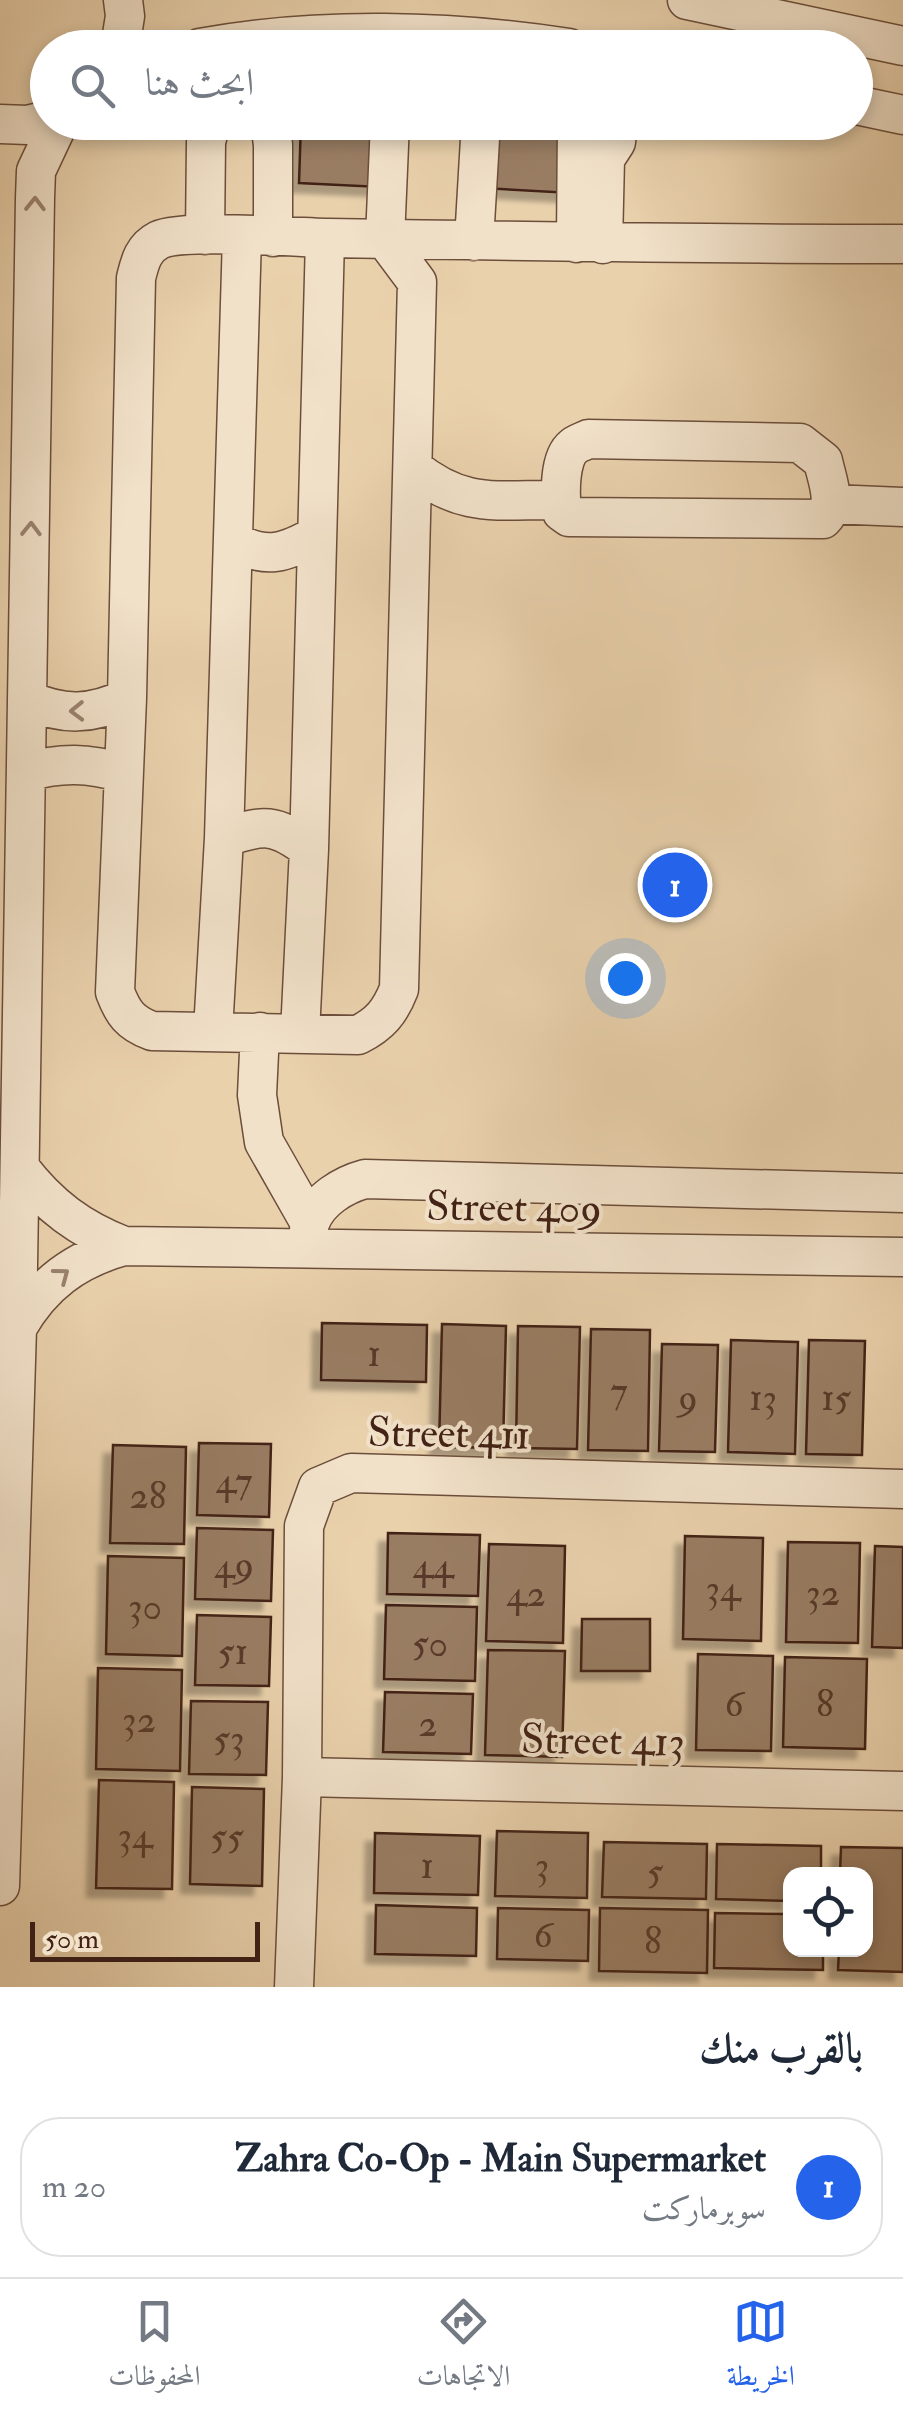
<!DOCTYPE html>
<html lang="ar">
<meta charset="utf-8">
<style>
:root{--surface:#fff;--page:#f2f2f3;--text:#1f2937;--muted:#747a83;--line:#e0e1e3;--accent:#2563eb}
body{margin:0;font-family:"IM FELL Double Pica",Amiri,serif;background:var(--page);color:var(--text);direction:rtl}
.controls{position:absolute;right:30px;bottom:30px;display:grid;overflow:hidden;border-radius:20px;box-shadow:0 5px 15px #0003}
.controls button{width:90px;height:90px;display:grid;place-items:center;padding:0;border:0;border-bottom:2px solid var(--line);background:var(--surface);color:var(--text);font:50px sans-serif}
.scale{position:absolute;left:30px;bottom:25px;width:230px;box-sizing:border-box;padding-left:10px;border:5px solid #422215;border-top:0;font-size:28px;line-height:35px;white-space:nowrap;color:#422215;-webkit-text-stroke:8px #f1e1c9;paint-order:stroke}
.you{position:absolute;left:625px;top:978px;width:35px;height:35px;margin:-25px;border:8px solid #fff;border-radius:50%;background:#1a73e8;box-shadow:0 0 0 15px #1a73e833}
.badge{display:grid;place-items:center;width:65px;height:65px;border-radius:50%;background:var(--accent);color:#fff;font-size:32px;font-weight:700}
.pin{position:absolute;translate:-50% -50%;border:5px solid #fff;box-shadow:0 2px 10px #0006}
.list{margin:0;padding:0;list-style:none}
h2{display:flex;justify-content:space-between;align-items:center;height:130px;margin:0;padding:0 40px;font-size:42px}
h2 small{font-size:32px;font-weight:400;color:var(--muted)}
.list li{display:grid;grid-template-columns:65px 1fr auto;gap:30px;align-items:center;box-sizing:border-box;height:140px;margin:0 20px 20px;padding:0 20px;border:2px solid var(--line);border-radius:40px}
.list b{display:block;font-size:38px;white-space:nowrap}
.list p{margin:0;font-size:32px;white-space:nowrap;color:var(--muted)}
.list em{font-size:32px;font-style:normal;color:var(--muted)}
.icon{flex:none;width:55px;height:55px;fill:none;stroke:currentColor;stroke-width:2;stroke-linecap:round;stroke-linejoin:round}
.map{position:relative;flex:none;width:903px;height:1987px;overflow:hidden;direction:ltr}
.search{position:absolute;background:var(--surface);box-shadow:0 5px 15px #0003;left:30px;right:30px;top:30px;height:110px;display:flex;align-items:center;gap:25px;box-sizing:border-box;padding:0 35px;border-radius:55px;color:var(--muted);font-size:38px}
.sheet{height:290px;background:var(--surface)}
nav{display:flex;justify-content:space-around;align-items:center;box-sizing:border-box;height:140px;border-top:2px solid var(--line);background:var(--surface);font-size:28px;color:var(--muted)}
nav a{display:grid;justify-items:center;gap:5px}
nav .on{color:var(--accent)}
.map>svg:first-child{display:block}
</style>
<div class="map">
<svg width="903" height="1987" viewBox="0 0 903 1987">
<defs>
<filter id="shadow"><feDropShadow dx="-9" dy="9" stdDeviation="2.5" flood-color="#0004"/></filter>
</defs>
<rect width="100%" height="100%" fill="#e9d1ac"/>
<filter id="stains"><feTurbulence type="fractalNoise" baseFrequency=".002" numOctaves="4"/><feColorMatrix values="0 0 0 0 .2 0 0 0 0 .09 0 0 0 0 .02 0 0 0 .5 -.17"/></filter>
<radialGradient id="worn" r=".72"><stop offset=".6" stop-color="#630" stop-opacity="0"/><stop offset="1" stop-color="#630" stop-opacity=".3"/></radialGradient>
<!-- building -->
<path fill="#997d64" stroke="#422215" stroke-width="2.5" filter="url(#shadow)" d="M301 122 383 123 380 187 299 183Z
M486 122H540L571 127V193L483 188Z
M322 1323 427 1325 426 1382 321 1380Z
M442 1324 506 1326 503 1448 439 1447Z
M518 1326 580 1327 577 1449 516 1448Z
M591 1329 650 1330 648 1451 588 1450Z
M731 1340 798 1342 795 1454 728 1452Z
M809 1340 865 1341 862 1455 806 1454Z
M662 1344 718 1345 715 1452 659 1451Z
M199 1443 271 1444 269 1517 197 1515Z
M113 1445 186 1447 184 1544 110 1543Z
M197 1528 273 1530 271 1601 195 1599Z
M388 1533 480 1535 478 1596 387 1594Z
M685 1536 763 1538 761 1641 683 1639Z
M788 1542 860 1543 858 1643 786 1642Z
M489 1544 565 1546 563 1643 486 1641Z
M875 1546 903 1547V1648L872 1647Z
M108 1556 184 1558 182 1656 106 1654Z
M386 1605 477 1607 475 1681 384 1679Z
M197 1615 271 1617 269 1686 195 1685Z
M582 1619H650V1671H581Z
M488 1650 565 1651 562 1757 485 1755Z
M698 1654 773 1656 771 1751 696 1750Z
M785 1657 867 1659 865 1749 783 1747Z
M98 1668 182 1670 180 1771 96 1769Z
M385 1692 473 1694 471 1754 383 1752Z
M191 1701 268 1702 266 1775 189 1774Z
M99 1780 174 1782 172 1889 96 1888Z
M192 1787 264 1789 262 1886 190 1884Z
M497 1831 588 1833 587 1898 495 1896Z
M375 1833 480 1836 478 1895 374 1893Z
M604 1842 707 1844 706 1899 602 1897Z
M717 1844 821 1846V1874H790V1901L716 1899Z
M841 1847 903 1848V1972L838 1970 839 1950H866V1874H840Z
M376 1905 477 1908 476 1956 375 1954Z
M498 1908 589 1910 588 1961 497 1959Z
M600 1908 708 1910 707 1973 599 1971Z
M715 1913 790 1914V1950H823V1970L714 1968Z"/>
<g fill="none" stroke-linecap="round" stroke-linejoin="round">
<defs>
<path id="minor" d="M687 0 903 46
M120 48 125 16 123 0
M200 48C318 26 451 30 569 48
M856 105 903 115
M270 122 273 145V237
M390 122 385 239 417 282 399 989C390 1012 380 1024 358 1035L152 1031C130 1023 123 1013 115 992L127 698 136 278C140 262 143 248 159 240 182 229 294 237 325 238 518 241 710 244 903 244
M0 124 28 125 48 120
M205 235 206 142 211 122
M474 241 481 122
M576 243 577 122
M603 244 605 159 616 142 618 122
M588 439 800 443 823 461C827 480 838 504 823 519L569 517 562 512C560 495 559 458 573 447 577 443 583 442 588 439Z
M413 468C464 510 499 499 561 500
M832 504 903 507
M233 541C266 560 286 553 317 535
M28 700C63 716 92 715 127 698
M27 772C61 762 89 763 123 773
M224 838C263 824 275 823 309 849
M213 1031 224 838 242 236
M260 1032 257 1095 264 1142 310 1223
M300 1033 309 849 325 238
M20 1168C49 1206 80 1229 124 1246
M309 1247C309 1241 308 1229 310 1223 318 1200 343 1185 365 1179L903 1193
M17 1328C42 1284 76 1259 124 1246L903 1257
M302 1777 903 1791
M0 1886 17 1328 35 198 36 171 59 122
M294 1987 302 1777 304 1526 318 1487 351 1473 903 1489"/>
</defs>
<!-- minor casing -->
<use href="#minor" stroke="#6c4e3b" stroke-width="41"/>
<!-- minor -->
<use href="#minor" stroke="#f1e1c9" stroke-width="38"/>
</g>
<!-- one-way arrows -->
<defs><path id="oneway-chevron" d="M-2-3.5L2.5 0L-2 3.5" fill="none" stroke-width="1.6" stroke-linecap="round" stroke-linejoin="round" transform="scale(2.5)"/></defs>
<g stroke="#9a826f">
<use href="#oneway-chevron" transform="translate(35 204) rotate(-89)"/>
<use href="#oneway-chevron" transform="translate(31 529) rotate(-89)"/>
<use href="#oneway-chevron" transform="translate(77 711) rotate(179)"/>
<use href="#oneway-chevron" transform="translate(62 1275) rotate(-37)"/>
</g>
<g text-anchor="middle" stroke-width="8" stroke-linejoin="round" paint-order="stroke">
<!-- number labels -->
<g font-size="38" fill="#583929">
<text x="374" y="1366">1</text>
<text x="619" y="1403">7</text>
<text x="763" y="1410">13</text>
<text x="836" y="1410">15</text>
<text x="688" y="1411">9</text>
<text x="234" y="1493">47</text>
<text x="148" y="1508">28</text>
<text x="234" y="1578">49</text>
<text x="433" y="1578">44</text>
<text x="723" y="1601">34</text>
<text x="823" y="1605">32</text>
<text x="526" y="1606">42</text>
<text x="145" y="1619">30</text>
<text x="430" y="1656">50</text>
<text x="233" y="1664">51</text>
<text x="734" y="1716">6</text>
<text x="825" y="1716">8</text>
<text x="139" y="1732">32</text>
<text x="428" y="1736">2</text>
<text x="229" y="1751">53</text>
<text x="135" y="1848">34</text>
<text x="227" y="1849">55</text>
<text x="427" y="1878">1</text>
<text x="542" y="1878">3</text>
<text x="655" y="1884">5</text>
<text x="543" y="1947">6</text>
<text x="653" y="1953">8</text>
</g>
<!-- street labels -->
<g font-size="42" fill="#422215" stroke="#f1e1c9">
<text transform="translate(514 1206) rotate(1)" y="15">Street 409</text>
<text transform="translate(449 1432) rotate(1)" y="15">Street 411</text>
<text transform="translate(603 1739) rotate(1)" y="15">Street 413</text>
</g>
</g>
<rect width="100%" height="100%" filter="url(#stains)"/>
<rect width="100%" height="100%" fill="url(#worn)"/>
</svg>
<div class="controls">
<button><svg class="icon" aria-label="locate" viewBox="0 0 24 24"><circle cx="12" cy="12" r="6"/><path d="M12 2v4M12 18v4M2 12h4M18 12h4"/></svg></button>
</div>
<div class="scale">50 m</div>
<div class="you"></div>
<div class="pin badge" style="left:675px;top:885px">1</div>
<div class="search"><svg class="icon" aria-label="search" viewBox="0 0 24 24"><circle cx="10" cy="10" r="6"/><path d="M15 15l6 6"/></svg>ابحث هنا</div>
</div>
<section class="sheet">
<h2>بالقرب منك<small></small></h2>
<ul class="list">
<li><span class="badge">1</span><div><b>Zahra Co-Op - Main Supermarket</b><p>سوبرماركت</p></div><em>20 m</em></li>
</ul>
</section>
<nav>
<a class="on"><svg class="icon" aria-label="map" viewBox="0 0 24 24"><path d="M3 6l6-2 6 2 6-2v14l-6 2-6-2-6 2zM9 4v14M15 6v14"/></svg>الخريطة</a>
<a><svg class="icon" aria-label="directions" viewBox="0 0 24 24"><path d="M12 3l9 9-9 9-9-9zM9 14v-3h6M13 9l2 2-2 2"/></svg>الاتجاهات</a>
<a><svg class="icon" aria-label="saved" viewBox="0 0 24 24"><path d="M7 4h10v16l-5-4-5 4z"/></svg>المحفوظات</a>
</nav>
